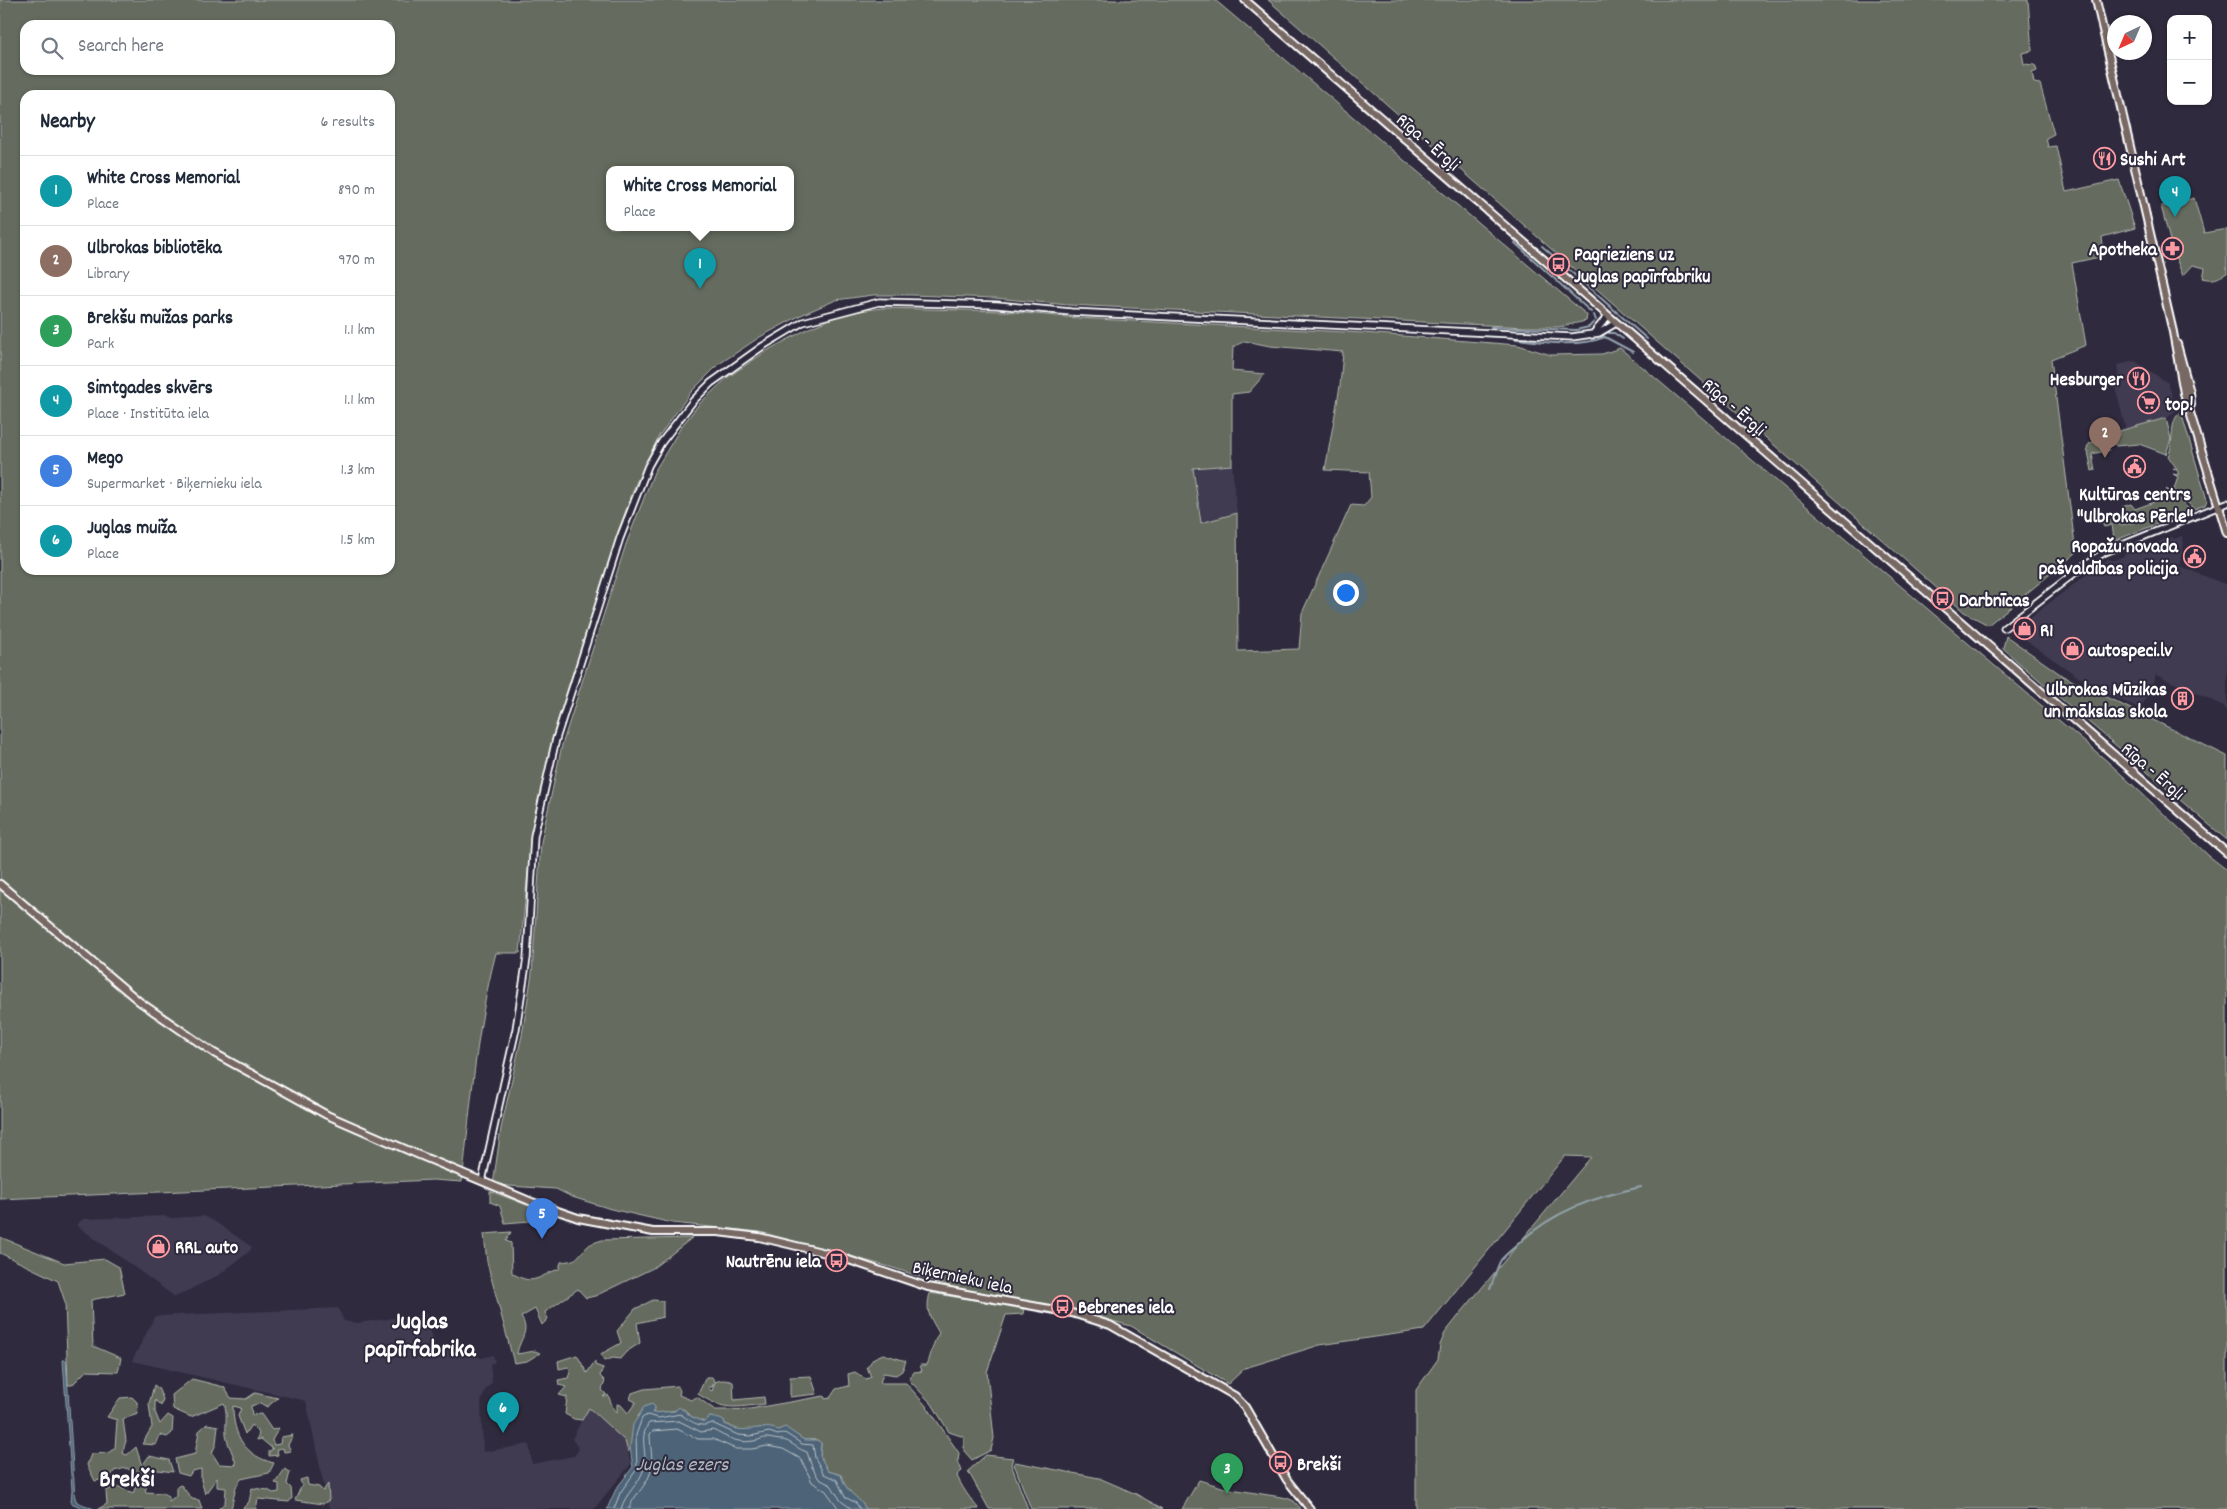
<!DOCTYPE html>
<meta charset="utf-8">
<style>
:root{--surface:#fff;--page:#f2f2f3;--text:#1f2937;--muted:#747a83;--line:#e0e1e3;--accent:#845c67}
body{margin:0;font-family:Dekko,sans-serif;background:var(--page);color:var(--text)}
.controls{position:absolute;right:15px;top:15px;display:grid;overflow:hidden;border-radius:10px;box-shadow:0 1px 4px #0004}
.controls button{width:45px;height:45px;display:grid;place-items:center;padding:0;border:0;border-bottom:1px solid var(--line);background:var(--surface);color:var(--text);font:25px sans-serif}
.compass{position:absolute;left:2107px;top:15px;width:45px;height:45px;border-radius:50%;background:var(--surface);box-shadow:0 1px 4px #0004;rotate:224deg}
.you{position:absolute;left:1345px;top:592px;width:18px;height:18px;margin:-12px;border:4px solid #fff;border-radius:50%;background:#1a73e8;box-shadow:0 0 0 8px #1a73e833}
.badge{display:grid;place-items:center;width:32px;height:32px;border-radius:50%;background:var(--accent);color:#fff;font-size:16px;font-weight:700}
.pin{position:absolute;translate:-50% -41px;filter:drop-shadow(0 1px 2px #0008)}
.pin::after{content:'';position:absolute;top:26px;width:18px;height:15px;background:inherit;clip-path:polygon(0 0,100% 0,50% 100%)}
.popup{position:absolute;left:606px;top:166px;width:188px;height:65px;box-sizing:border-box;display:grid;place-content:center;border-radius:10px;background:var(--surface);filter:drop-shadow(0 1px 4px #0005);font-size:16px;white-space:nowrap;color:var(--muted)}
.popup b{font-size:19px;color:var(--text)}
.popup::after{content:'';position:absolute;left:50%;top:100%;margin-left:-10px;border:10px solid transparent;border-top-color:var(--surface)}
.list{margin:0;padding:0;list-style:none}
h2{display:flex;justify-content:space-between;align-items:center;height:65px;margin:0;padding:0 20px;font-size:21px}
h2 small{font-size:16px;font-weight:400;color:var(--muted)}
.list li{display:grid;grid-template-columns:32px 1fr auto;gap:15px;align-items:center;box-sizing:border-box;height:70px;padding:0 20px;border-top:1px solid var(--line)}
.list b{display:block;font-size:19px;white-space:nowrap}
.list p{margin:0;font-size:16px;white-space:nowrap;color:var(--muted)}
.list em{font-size:16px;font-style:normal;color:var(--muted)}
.icon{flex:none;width:28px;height:28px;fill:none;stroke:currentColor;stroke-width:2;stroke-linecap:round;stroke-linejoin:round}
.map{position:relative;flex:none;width:2227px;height:1509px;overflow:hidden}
.search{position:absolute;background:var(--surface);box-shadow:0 1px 4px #0004;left:20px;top:20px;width:375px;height:55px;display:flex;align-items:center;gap:12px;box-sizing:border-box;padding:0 18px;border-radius:15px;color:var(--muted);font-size:19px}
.panel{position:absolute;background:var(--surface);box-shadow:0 1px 4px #0004;left:20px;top:90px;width:375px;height:485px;border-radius:15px}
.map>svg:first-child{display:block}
</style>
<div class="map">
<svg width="2227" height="1509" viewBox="0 0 2227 1509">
<rect width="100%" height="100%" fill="#2f2a3d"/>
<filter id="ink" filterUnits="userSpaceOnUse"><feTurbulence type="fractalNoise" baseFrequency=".02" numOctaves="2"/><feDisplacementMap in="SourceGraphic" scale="10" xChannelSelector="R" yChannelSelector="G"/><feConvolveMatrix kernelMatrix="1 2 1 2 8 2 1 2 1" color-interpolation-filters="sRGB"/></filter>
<g filter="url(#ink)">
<!-- built -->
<path fill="#3f3b51" d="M2135 361 2168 383 2177 410 2163 421 2126 430 2113 378 2118 376 2117 365Z
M1232 465 1237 513 1201 524 1193 468Z
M2182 536 2184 544 2179 566 2227 585V713L2224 706 2156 675 2141 709 2096 689 2012 631 2107 559 2114 560 2124 556V553L2172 537 2174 539Z
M163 1216 173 1218 204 1216 214 1221 252 1247 250 1251 219 1275 175 1297 76 1225 83 1219Z
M338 1308 344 1321 357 1323 426 1314 437 1352 461 1346 481 1358 493 1355 495 1362 490 1364 492 1382 485 1391 481 1403 483 1452 529 1444 532 1464 574 1456 579 1449 572 1439 588 1407 625 1441 631 1464 594 1509H329L306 1401 132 1361 155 1316Z"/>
<!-- green -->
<path fill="#656c5f" stroke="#b2b6af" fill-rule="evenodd" d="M0 0H1215L1587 315 1586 321 1559 327H1527L1068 305 995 298 911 295H873L836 300 801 315 760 337 719 364 691 392 659 436 636 483 618 532 554 732 532 830 520 953H496C476 1028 471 1106 462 1182L433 1180 0 1199ZM25 25H390V70H25ZM25 95H390V570H25ZM610 170H790V228H610Z
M1268 0H2028L2032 51 2022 53 2024 64 2035 65 2037 71 2032 73 2034 83 2040 84 2054 134 2046 138 2048 147 2056 146 2066 192 2119 180 2135 228 2102 237 2104 256 2072 263 2086 345 2051 359 2076 553 1988 625 1964 612Z
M2194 198 2204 233 2227 229V273C2217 278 2215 281 2203 278L2205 268 2193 265 2183 276 2172 248 2161 206Z
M882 308 1004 311 1077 318 1364 333 1518 345 1551 355 1602 354 1620 348 2107 761 2209 856 2227 870V1509H1416V1390L1438 1359 1440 1345 1445 1333 1460 1314 1591 1157 1565 1156 1424 1330 1320 1345 1245 1368 1228 1384 1131 1326 1063 1308 971 1293 890 1267 760 1232 672 1223 611 1209 572 1197 556 1189 493 1185 501 1128 522 1035 532 973 541 842 562 745 626 544 654 472 681 427 699 404 728 377 768 350 809 328 845 313ZM1245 341 1270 346 1343 352 1340 386 1325 470 1369 472 1371 497 1364 506 1351 505 1302 613 1299 649 1238 651 1237 513 1201 523 1193 468 1232 465V394L1249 392 1265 374 1232 371 1233 347Z
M2181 412 2207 500 2205 505 2194 509 2174 489 2178 477 2173 474 2178 475V471L2173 468 2177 469 2168 456C2175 442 2168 421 2181 412Z
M2166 418 2171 439 2166 454 2139 444 2116 446 2111 437 2119 435V431Z
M2103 440 2106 441 2109 450 2092 454 2095 470 2092 471 2087 447 2090 443Z
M2166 489 2171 492 2173 491 2190 511 2106 544V541L2114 539 2112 525 2104 527 2102 523 2110 520 2120 525 2133 523 2130 516 2124 517 2122 507 2131 504 2135 509 2154 502 2152 499 2156 501 2160 499 2155 495 2161 499 2166 496 2160 492 2167 496 2170 494Z
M2006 636 2063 676 2227 756V840L2018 662 2003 648Z
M490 1191 527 1205 531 1207 530 1221 505 1223 500 1206 490 1202Z
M511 1232 506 1241 511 1243 512 1273C534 1287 538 1276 559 1269L561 1262C580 1260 575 1258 587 1247 590 1243 597 1242 602 1240L692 1238 653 1268 595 1296 586 1298 578 1289 545 1312 548 1319 542 1325 535 1309 521 1317C531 1332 519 1339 517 1354L535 1351 540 1353 527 1361 514 1363 487 1262 484 1234Z
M0 1237 64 1263 105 1259 119 1267 125 1293 91 1300 93 1346 121 1358 118 1372 86 1371 72 1385H68L65 1302 58 1281 0 1253Z
M930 1293 1024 1308 1023 1314 1006 1315 987 1372 994 1438 991 1450 972 1460 964 1451V1437L949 1432 932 1404 909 1380 914 1372 922 1371 920 1365H927C932 1353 932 1344 939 1333 930 1317 925 1312 930 1293Z
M653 1300 663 1301V1317L637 1323 640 1343 626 1352 620 1359 613 1358 604 1361 601 1354 621 1343 617 1331 635 1309Z
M883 1354 906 1361 902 1371 896 1375 883 1373 880 1383H906L928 1408 959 1453 958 1461 962 1471 957 1475C959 1483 972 1502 979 1509H866C856 1493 847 1495 841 1475L828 1471 820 1457 821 1443 817 1440H804L785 1428 778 1430 759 1428 750 1431 739 1430 710 1417 704 1422 692 1417 684 1409 659 1413 644 1411 638 1416 632 1445 628 1452 625 1441 589 1408 582 1420 574 1419 565 1414 567 1397 559 1395 566 1387 559 1385 558 1380 568 1378 571 1369 568 1367 559 1369 558 1361 577 1355 587 1373 595 1361V1365L603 1368 600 1376 605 1381 602 1390 606 1394 603 1397 608 1395 614 1410 617 1412V1404L621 1405 628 1413 636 1402 630 1399 632 1393 644 1389 678 1386 680 1391 679 1395 691 1400 697 1397 715 1410H725L750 1409 824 1396 825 1399 830 1398 836 1389 849 1386 848 1374 855 1372 866 1379 871 1377 867 1367 874 1358Z
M811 1376 817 1394 790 1397V1377Z
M706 1377H712L714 1381 712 1387H708L710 1390 712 1391 715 1382C721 1379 728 1380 733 1382L734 1400 764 1397 765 1404C734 1407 726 1412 698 1394Z
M192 1379 224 1387 231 1398 246 1399 255 1393 278 1398 267 1407 260 1403 251 1406 252 1415 261 1414 272 1430 279 1428 272 1440 274 1445 280 1444 281 1437 293 1435 288 1445 291 1451 284 1452 283 1448 277 1449 278 1455 269 1456V1451L273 1449 261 1439 257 1440 259 1433 251 1425 245 1434 238 1416 241 1408 233 1406C233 1436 245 1456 274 1463L269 1473 241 1479 236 1487 231 1509H218L225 1503 226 1488 217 1487V1478L205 1494 201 1480V1469L192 1471 189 1476 178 1473 175 1459 195 1454 199 1431 207 1424 218 1426 216 1444 212 1453 219 1464 236 1465C234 1454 227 1444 226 1435 225 1423 228 1414 224 1403L191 1417 173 1409 172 1395Z
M154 1385 158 1388 163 1399 161 1406 155 1400V1412L160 1424 168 1415 173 1418 172 1433 167 1437 160 1435 156 1445 142 1444 152 1427 149 1404Z
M132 1397 137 1402 138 1414 123 1419 126 1441 122 1453 127 1455 136 1447 142 1466 149 1456 169 1460 173 1472 151 1469 145 1492 163 1493 169 1496V1501L176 1496V1487L181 1485 192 1499 199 1500 202 1509H98L107 1504 106 1491 117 1486 133 1493 141 1475 126 1468 114 1471 110 1478 95 1481 87 1465 91 1454 108 1453 115 1448 117 1420 107 1417 120 1398Z
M986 1455 1013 1458 1011 1464 1028 1509H989L968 1471Z
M1015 1462 1099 1478 1136 1494 1163 1509H1031L1014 1464Z
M285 1469 290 1472 287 1484 291 1488 292 1498 289 1502 258 1499 256 1509H242L249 1502 252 1488 268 1490 273 1493 279 1492V1484L275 1483Z
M307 1478 308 1485 319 1487 323 1491 328 1484 329 1500 323 1504 295 1500 302 1485 300 1480Z
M1199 1480 1225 1488 1287 1498 1294 1501 1301 1509H1182Z"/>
<!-- water -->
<path fill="#4d6477" stroke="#94a2ad" d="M63 1360H66L75 1498 77 1502 94 1509H86L71 1503 72 1490Z
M652 1404 655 1407 652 1413 675 1411 679 1407 692 1417 704 1422 710 1417 724 1420 725 1424C744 1437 759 1422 778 1430L785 1427 804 1440H817L821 1443 820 1456 828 1471 841 1475C847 1495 856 1493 866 1509H607L616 1489 633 1467 630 1448 633 1425 644 1407Z"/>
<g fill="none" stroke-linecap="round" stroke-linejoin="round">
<!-- shore -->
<path stroke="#b8c1c9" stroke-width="1" d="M614 1509 620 1493 637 1469 636 1435 642 1418 647 1415 659 1418 680 1414C691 1421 699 1429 712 1423L738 1435 751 1436 769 1432 778 1435 785 1433 802 1444 813 1445 815 1458 824 1474 837 1480 845 1497 856 1503 860 1509
M621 1509C625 1493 640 1484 644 1468 648 1452 638 1438 649 1423L679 1421 701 1432 713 1430C726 1437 738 1444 753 1441 758 1441 763 1437 768 1438 774 1439 778 1440 783 1440 790 1441 799 1450 807 1452L812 1467 819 1479 831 1485 841 1501 852 1509
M629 1509C632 1498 641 1491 646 1482 656 1467 650 1450 650 1434L653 1431 677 1429 698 1439H713L736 1449H752L767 1446 783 1449 801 1459 812 1482 826 1491 839 1509"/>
<!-- stream -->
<path stroke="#94a2ad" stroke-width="2" d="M1515 243 1591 312
M1542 246 1647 339
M1594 315 1596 320
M1491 327 1576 330 1589 327 1594 322
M1609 333H1614L1623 339
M1603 336 1633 352
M1516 339C1546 342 1576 348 1605 337
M1490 1289C1494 1280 1496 1268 1501 1260 1506 1254 1513 1249 1518 1244 1553 1211 1594 1197 1641 1187"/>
<defs>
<path id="secondary" d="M1592 335 1608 316
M2004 628 2086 564 2105 552 2227 503
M482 1181 516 1029 527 958 534 836 556 739 620 538 648 466 661 443 693 401 711 383 763 346 803 322 879 302 997 305 1071 312 1572 337 1599 333 1616 323"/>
<path id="primary" d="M1245 0 2227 853
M2096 0 2173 332 2184 393 2227 533
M2177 344 2190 392 2191 405
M0 884 140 1002 214 1053 327 1115 419 1155 532 1202 578 1218 653 1232H718L759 1237 834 1255 928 1287 1072 1313 1110 1325 1235 1396 1245 1407 1287 1480 1310 1509"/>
</defs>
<!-- secondary casing -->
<use href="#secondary" stroke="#fff" stroke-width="9"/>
<!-- primary casing -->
<use href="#primary" stroke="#fff" stroke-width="10"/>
<!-- secondary -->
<use href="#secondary" stroke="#2f2a3d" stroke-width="5.5"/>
<!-- primary -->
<use href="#primary" stroke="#776864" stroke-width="6"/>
</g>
</g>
<!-- icons -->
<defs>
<symbol id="restaurant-ring" viewBox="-11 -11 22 22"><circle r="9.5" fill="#2f2a3d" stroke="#ff9aa2" stroke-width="1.5"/><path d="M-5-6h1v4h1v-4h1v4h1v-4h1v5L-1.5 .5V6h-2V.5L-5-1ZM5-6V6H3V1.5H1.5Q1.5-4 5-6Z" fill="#ff9aa2"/></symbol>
<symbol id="pharmacy-ring" viewBox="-11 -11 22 22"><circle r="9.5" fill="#2f2a3d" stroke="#ff9aa2" stroke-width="1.5"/><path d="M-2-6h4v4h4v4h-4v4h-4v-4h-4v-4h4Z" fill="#ff9aa2"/></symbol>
<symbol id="bus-ring" viewBox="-11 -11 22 22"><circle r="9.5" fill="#2f2a3d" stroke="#ff9aa2" stroke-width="1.5"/><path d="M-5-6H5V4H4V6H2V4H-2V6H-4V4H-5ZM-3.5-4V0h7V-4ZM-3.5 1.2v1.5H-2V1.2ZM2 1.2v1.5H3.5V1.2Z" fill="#ff9aa2"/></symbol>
<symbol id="supermarket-ring" viewBox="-11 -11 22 22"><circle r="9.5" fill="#2f2a3d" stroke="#ff9aa2" stroke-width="1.5"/><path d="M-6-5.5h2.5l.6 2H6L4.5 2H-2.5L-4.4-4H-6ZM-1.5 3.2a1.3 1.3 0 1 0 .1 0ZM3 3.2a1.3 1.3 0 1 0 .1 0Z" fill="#ff9aa2"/></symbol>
<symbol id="civic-ring" viewBox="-11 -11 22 22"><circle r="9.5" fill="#2f2a3d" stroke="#ff9aa2" stroke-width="1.5"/><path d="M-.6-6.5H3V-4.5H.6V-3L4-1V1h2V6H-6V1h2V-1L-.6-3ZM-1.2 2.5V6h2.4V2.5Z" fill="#ff9aa2"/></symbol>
<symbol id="shop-ring" viewBox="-11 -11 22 22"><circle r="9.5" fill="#2f2a3d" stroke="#ff9aa2" stroke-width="1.5"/><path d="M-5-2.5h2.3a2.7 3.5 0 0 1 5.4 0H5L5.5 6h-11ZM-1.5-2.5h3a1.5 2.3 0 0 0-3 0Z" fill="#ff9aa2"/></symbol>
<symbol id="building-ring" viewBox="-11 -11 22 22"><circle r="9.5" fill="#2f2a3d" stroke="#ff9aa2" stroke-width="1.5"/><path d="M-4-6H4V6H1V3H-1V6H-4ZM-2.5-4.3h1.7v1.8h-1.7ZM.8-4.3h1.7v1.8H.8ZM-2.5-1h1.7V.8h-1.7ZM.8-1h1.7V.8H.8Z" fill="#ff9aa2"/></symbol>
</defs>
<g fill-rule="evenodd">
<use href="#restaurant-ring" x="2092" y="146" width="25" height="25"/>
<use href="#pharmacy-ring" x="2160" y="236" width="25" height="25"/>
<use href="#bus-ring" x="1546" y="252" width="25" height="25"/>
<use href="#restaurant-ring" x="2126" y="366" width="25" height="25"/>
<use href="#supermarket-ring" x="2136" y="390" width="25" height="25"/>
<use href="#civic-ring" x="2122" y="454" width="25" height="25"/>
<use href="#civic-ring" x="2182" y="544" width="25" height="25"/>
<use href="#bus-ring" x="1930" y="586" width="25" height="25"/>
<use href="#shop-ring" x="2012" y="616" width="25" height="25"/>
<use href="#shop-ring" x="2060" y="636" width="25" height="25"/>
<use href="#building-ring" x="2170" y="686" width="25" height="25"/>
<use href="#shop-ring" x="146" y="1234" width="25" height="25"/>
<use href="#bus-ring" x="824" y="1248" width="25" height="25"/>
<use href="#bus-ring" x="1050" y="1294" width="25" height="25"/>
<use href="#bus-ring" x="1268" y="1450" width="25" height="25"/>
</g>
<g text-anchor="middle" stroke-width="4" stroke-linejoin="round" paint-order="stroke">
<!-- street labels -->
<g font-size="19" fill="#fff" stroke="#2f2a3d">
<text transform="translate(1429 141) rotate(41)" y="7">Rīga - Ērgļi</text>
<text transform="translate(1735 406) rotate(41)" y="7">Rīga - Ērgļi</text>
<text transform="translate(2154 770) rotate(41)" y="7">Rīga - Ērgļi</text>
<text transform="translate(963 1276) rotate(12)" y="7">Biķernieku iela</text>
</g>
<!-- poi labels -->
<g font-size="19" font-weight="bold" fill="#fff" stroke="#2f2a3d" text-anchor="start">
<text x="2120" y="165">Sushi Art</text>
<text x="2157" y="255" text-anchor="end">Apotheka</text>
<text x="1574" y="260">Pagrieziens uz<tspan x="1574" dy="22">Juglas papīrfabriku</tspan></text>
<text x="2123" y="385" text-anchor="end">Hesburger</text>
<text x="2165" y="410">top!</text>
<text x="2135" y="500" text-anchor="middle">Kultūras centrs<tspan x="2135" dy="22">"Ulbrokas Pērle"</tspan></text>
<text x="2178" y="552" text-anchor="end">Ropažu novada<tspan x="2178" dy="22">pašvaldības policija</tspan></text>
<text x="1959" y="606">Darbnīcas</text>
<text x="2040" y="636">R1</text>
<text x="2088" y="656">autospeci.lv</text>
<text x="2167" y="695" text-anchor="end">Ulbrokas Mūzikas<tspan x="2167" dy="22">un mākslas skola</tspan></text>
<text x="175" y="1253">RRL auto</text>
<text x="821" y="1267" text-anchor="end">Nautrēnu iela</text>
<text x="1078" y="1313">Bebrenes iela</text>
<text x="1297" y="1470">Brekši</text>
</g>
<!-- water labels -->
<g font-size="20" font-style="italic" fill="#afb9c2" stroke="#2f2a3d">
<text x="682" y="1470">Juglas ezers</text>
</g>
<!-- district labels -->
<g font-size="24" font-weight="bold" fill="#fff" stroke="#2f2a3d">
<text x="420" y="1328">Juglas<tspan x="420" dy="28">papīrfabrika</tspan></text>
<text x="127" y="1486">Brekši</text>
</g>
</g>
</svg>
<div class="controls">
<button>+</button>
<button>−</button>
</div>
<svg class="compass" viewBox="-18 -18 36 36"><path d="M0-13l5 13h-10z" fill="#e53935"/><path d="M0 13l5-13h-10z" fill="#747a83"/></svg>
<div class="you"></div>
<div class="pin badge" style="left:700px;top:289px;background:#0f9aa8">1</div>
<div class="popup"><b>White Cross Memorial</b>Place</div>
<div class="pin badge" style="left:2105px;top:458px;background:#8d6e63">2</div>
<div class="pin badge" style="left:1227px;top:1494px;background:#2e9e5b">3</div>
<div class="pin badge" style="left:2175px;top:217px;background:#0f9aa8">4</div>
<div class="pin badge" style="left:542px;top:1239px;background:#3f7fe0">5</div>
<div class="pin badge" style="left:503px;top:1433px;background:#0f9aa8">6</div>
<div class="search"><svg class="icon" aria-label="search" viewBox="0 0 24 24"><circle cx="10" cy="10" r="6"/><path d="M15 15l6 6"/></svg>Search here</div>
<section class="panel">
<h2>Nearby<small>6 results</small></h2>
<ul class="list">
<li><span class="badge" style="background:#0f9aa8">1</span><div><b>White Cross Memorial</b><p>Place</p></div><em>890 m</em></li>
<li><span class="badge" style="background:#8d6e63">2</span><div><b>Ulbrokas bibliotēka</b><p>Library</p></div><em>970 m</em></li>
<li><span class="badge" style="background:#2e9e5b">3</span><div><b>Brekšu muižas parks</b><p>Park</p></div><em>1.1 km</em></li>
<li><span class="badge" style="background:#0f9aa8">4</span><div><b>Simtgades skvērs</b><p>Place · Institūta iela</p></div><em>1.1 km</em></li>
<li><span class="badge" style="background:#3f7fe0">5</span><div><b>Mego</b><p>Supermarket · Biķernieku iela</p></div><em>1.3 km</em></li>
<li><span class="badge" style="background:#0f9aa8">6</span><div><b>Juglas muiža</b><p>Place</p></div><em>1.5 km</em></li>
</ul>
</section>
</div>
